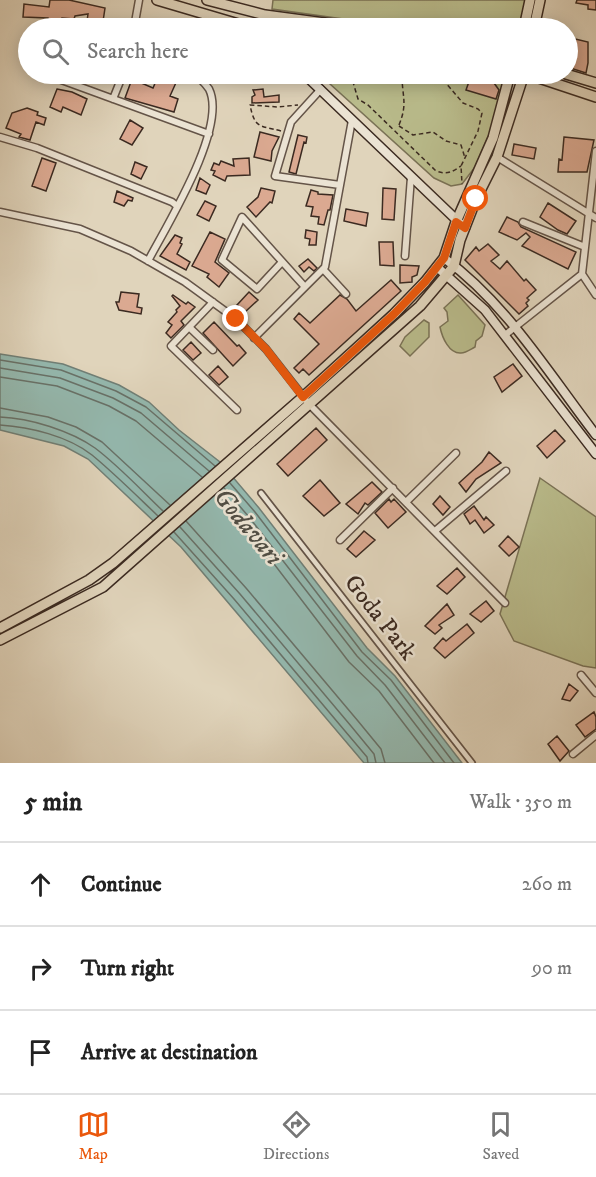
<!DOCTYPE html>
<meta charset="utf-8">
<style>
:root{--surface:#fff;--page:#f6f6f6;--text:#222;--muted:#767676;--line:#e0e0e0;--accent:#ea580c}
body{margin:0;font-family:"IM FELL DW Pica",serif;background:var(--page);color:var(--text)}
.stop{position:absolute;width:18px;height:18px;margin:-14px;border:4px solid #ea580c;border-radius:50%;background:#fff}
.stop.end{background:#ea580c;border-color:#fff;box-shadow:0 2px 6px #0008}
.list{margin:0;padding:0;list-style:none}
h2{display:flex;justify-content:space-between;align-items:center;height:78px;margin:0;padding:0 24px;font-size:26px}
h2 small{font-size:20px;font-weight:400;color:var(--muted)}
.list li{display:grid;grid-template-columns:39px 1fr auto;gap:18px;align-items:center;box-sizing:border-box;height:84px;padding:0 24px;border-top:2px solid var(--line)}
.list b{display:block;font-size:22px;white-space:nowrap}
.list em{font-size:20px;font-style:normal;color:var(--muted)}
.icon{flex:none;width:33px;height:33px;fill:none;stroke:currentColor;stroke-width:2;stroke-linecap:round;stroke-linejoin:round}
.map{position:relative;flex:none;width:596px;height:763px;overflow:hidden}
.search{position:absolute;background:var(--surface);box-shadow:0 3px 15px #0003;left:18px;right:18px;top:18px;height:66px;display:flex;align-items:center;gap:15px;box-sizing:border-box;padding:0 21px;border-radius:33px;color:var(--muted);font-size:22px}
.sheet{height:330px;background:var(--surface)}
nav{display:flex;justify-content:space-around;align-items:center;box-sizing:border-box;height:84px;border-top:2px solid var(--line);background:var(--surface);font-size:16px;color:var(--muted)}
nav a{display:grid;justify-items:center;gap:3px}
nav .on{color:var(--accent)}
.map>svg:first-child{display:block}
</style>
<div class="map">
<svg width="596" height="763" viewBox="0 0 596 763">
<rect width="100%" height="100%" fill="#e0d4bb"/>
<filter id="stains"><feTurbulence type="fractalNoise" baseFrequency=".00333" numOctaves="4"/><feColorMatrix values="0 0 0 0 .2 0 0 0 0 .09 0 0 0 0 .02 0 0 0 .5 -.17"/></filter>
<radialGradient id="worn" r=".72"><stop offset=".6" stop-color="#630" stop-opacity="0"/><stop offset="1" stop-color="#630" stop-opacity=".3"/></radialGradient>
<!-- green -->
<path fill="#b9bb8b" stroke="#7a7256" stroke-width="1.5" d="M273 0H529L524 22 519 28H408L272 9Z
M319 74H499L503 76 506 95 475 167 462 184 451 186 434 178Z
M458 295 485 325 482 336 476 341 475 347C471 349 466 353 461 353 449 354 442 337 440 327L448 321 447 312 444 308Z
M424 320 429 323V337L410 356 400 346 405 337Z
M540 478 596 517V668L583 666 514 641 500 614Z"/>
<!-- water -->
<path fill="#94b8ae" stroke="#707f76" stroke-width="1.5" d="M0 354 63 364 119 385 149 402 179 430 220 462 259 508 367 648 395 676 462 763H364L181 547 88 459 64 446 0 430Z"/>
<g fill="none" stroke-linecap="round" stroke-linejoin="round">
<!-- shore -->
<path stroke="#687168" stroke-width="1.5" d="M0 360 61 370 116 391 146 407 215 466
M0 368 60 378 113 398 141 413 209 471
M0 377 57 386 109 406 136 421 202 477
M0 408 48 417 76 427 102 442 170 505
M0 417C30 418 71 431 95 448 119 466 142 491 163 511
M0 425C30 427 68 436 92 455 115 474 137 496 158 516
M230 483 255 512 362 652 391 680 454 763
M224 488 249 517 357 656 385 685 445 763
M217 494 242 522 349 662 379 691 434 763
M186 521 246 588 358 721 381 749 385 763
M180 527 240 594 351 726 374 754 376 763
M174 532 234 599 345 731 367 757 368 763"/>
</g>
<!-- building -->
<path fill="#dba991" stroke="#3b2a21" stroke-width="1.5" d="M50 0H69L105 8 102 28H86L88 14 75 16 74 19 62 18V22L48 21V18L23 17 24 4 49 7Z
M577 0H596V10L588 9V5L576 3Z
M567 37 588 42V63L586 73 567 67Z
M159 74H174L179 76 170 96 178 99 174 112 125 98 132 79 153 88Z
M471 76 494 83 499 90 496 99 466 90Z
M57 89 72 92 87 99 81 115 63 107 61 112 50 107Z
M263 89 264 97 279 95V102L252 103V97L255 95 253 90Z
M27 108 38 112 37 115 46 118 44 125 36 122 30 140 19 137 21 134 6 128 12 113Z
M130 120 143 128 132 145 120 139Z
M260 132 279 137 272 151 271 161 254 157Z
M298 135 307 137 306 143 304 142 296 174 289 172Z
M564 137 594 140 587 172H558L559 159 562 160Z
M514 144 536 148 534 159 512 155Z
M42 158 56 163 46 191 32 186Z
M249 158 250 175 227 176 225 181 213 175 215 171 211 170 214 163 219 165 221 161 234 166 233 159Z
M135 162 147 167 141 179 131 174Z
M200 178 210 185 206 194 196 190Z
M261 188 275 191 272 203 270 202 256 217 247 207 258 197Z
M383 188 396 189 394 220 382 219Z
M311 190 318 192V194L333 195 330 210H328L324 225 318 224 319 217 311 216 313 207 306 206Z
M117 191 133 198 132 201 128 200 124 206 114 202Z
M205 201 216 206 209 221 197 215Z
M548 203 576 221 567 234 558 230 540 217Z
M346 209 368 213 366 226 344 221Z
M507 217 518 222 521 227 576 252 568 269 522 246 530 237 526 233 517 240 499 232Z
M306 230 317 232 316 245H309L310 239 305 238Z
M210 232 225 239 215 262 229 273 219 287 207 277 209 274 192 266Z
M175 235 182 238 180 243 182 244 177 254 190 262 186 270 160 256Z
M379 242H393L394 266 380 265Z
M488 244 499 255 491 261 500 269 507 261 524 281 526 279 536 290 527 298 529 300 526 303 528 306 519 314 465 260 476 247 479 251Z
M308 259 317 268 314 271 309 267 304 272 299 266Z
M400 265 419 266 417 275 412 277V282L400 283Z
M391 280 401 291 309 375 303 369 299 373 294 368 319 344 294 319 299 313 310 323 340 295 347 299 356 311Z
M121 292 139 294 137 307 142 308 141 314 119 310 116 302H119Z
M249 292 258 300 245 312 237 305Z
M173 295 186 304 188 302 195 307 181 321 184 325 171 338 166 333 172 325 168 322 177 312 176 310 180 306 172 296Z
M214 322 237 346 239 345 246 353 233 366 203 333Z
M191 342 201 353 193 360 183 350Z
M513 364 522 376 502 392 494 377Z
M218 366 228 377 219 385 209 375Z
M316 428 327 440 288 476 277 464Z
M555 430 565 441 547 458 537 446Z
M489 452 501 463 476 479 466 492 459 483 482 462Z
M320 480 340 503 324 516 303 496Z
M372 482 382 492 368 505 365 503 358 514 346 504Z
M440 496 450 507 443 515 433 504Z
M389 499 391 502 394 499 406 512 388 528 375 513Z
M474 506 484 520 486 517 494 525 484 533 475 520 470 524 464 514Z
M364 531 375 540 356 557 347 549Z
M508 536 519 547 509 556 499 546Z
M457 568 465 577 447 594 437 586Z
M486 601 494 611 481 622 470 614Z
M447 604 454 615 439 625 442 628 435 634 425 626Z
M467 624 474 633 445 658 434 648 443 638 446 641Z
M569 684 578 691 570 701 562 699Z
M594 712 596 717V729L585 737 576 725Z
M557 736 569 751 560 761 548 744Z"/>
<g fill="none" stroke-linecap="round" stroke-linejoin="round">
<defs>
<path id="pedestrian" d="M261 493 472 763"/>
<path id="minor" d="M46 28H74
M134 28 139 0
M45 74 209 134
M321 89 291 122 275 176 340 185
M113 99 123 74
M0 137 37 148 172 202 177 206
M596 151 582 274 596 295
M497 157 596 218
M0 212 80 229 131 251 185 282 236 319 266 349 309 404 505 603
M523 222 585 247
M405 256 411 177
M148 261C167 225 228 127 209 89 205 83 198 77 192 74
M282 262 257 289 222 260 242 217 305 287
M323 269 346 294
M213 302 171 346 237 410
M189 327 213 350
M505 335 582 274
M254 338 325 267 352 120
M406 502 456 453
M435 531 506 471
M340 540 393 488
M581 675 596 693
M573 754 596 735"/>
<path id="secondary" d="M304 74 465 228
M444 258C507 304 549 374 596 435
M437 267 485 310 596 454"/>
<path id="primary" d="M157 0 252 28
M207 0 265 15 362 28
M524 28 530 0
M534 28 540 0
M527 74 596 97
M566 74 596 83
M0 628 89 580 113 563 303 397 394 314 425 282 444 258 456 222 493 138 510 74
M0 640 103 587 420 306 454 266 460 240 476 199 497 157 524 74"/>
</defs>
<!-- pedestrian casing -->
<use href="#pedestrian" stroke="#645448" stroke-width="8"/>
<!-- minor casing -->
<use href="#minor" stroke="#645448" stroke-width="9"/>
<!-- secondary casing -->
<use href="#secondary" stroke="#3b2a21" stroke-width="11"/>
<!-- primary casing -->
<use href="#primary" stroke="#3b2a21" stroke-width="12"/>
<!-- path -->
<path stroke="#3b2a21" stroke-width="1.5" stroke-dasharray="4.5 3" stroke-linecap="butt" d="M356 74 353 82 358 99 368 105 436 171C447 175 452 172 461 166
M397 74 409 77 417 74
M438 74 463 103 478 109 482 113 478 131 461 166 462 184
M399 125C408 103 402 97 402 75
M399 126 413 135 433 132 446 141 461 145 465 158
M281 131C259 125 255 129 250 105L278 107 298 105"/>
<!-- pedestrian -->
<use href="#pedestrian" stroke="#ebe3d3" stroke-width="4.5"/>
<!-- minor -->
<use href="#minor" stroke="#ebe3d3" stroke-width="6"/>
<!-- secondary -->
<use href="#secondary" stroke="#ebe3d3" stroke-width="8"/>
<!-- primary -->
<use href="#primary" stroke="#e0d4bb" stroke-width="9"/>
</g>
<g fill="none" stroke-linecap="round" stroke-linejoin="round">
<!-- route -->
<path stroke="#ea580c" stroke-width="8" d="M236 319 266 349 303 397 394 314 425 282 444 258 456 222 465 228 476 199"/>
</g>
<g text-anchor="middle" stroke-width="5" stroke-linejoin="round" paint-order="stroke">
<!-- street labels -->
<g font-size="24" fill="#3b2a21" stroke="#ebe3d3">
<text transform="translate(381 617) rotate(52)" y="8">Goda Park</text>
</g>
<!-- water labels -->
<g font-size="26" font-style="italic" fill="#514e44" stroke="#ebe3d3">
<text transform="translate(249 526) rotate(50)" y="9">Godavari</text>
</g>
</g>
<rect width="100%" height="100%" filter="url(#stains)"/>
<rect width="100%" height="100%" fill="url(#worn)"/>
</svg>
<div class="stop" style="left:476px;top:199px"></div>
<div class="stop end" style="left:236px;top:319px"></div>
<div class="search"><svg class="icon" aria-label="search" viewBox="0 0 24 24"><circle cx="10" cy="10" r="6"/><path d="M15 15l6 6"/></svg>Search here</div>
</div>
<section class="sheet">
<h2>5 min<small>Walk · 350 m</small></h2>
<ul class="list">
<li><svg class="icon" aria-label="ahead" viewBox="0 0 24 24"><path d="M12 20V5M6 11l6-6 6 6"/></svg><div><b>Continue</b></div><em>260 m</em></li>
<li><svg class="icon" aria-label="right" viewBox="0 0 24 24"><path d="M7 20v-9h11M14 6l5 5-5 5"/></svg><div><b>Turn right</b></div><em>90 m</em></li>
<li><svg class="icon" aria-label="arrive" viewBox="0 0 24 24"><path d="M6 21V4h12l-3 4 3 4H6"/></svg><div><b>Arrive at destination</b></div></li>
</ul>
</section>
<nav>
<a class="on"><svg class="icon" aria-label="map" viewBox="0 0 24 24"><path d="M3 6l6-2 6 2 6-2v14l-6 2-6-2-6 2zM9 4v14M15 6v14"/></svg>Map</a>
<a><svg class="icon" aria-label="directions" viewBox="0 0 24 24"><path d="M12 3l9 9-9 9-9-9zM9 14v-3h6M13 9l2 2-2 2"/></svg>Directions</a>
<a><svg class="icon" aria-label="saved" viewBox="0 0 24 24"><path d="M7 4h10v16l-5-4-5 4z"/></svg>Saved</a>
</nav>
